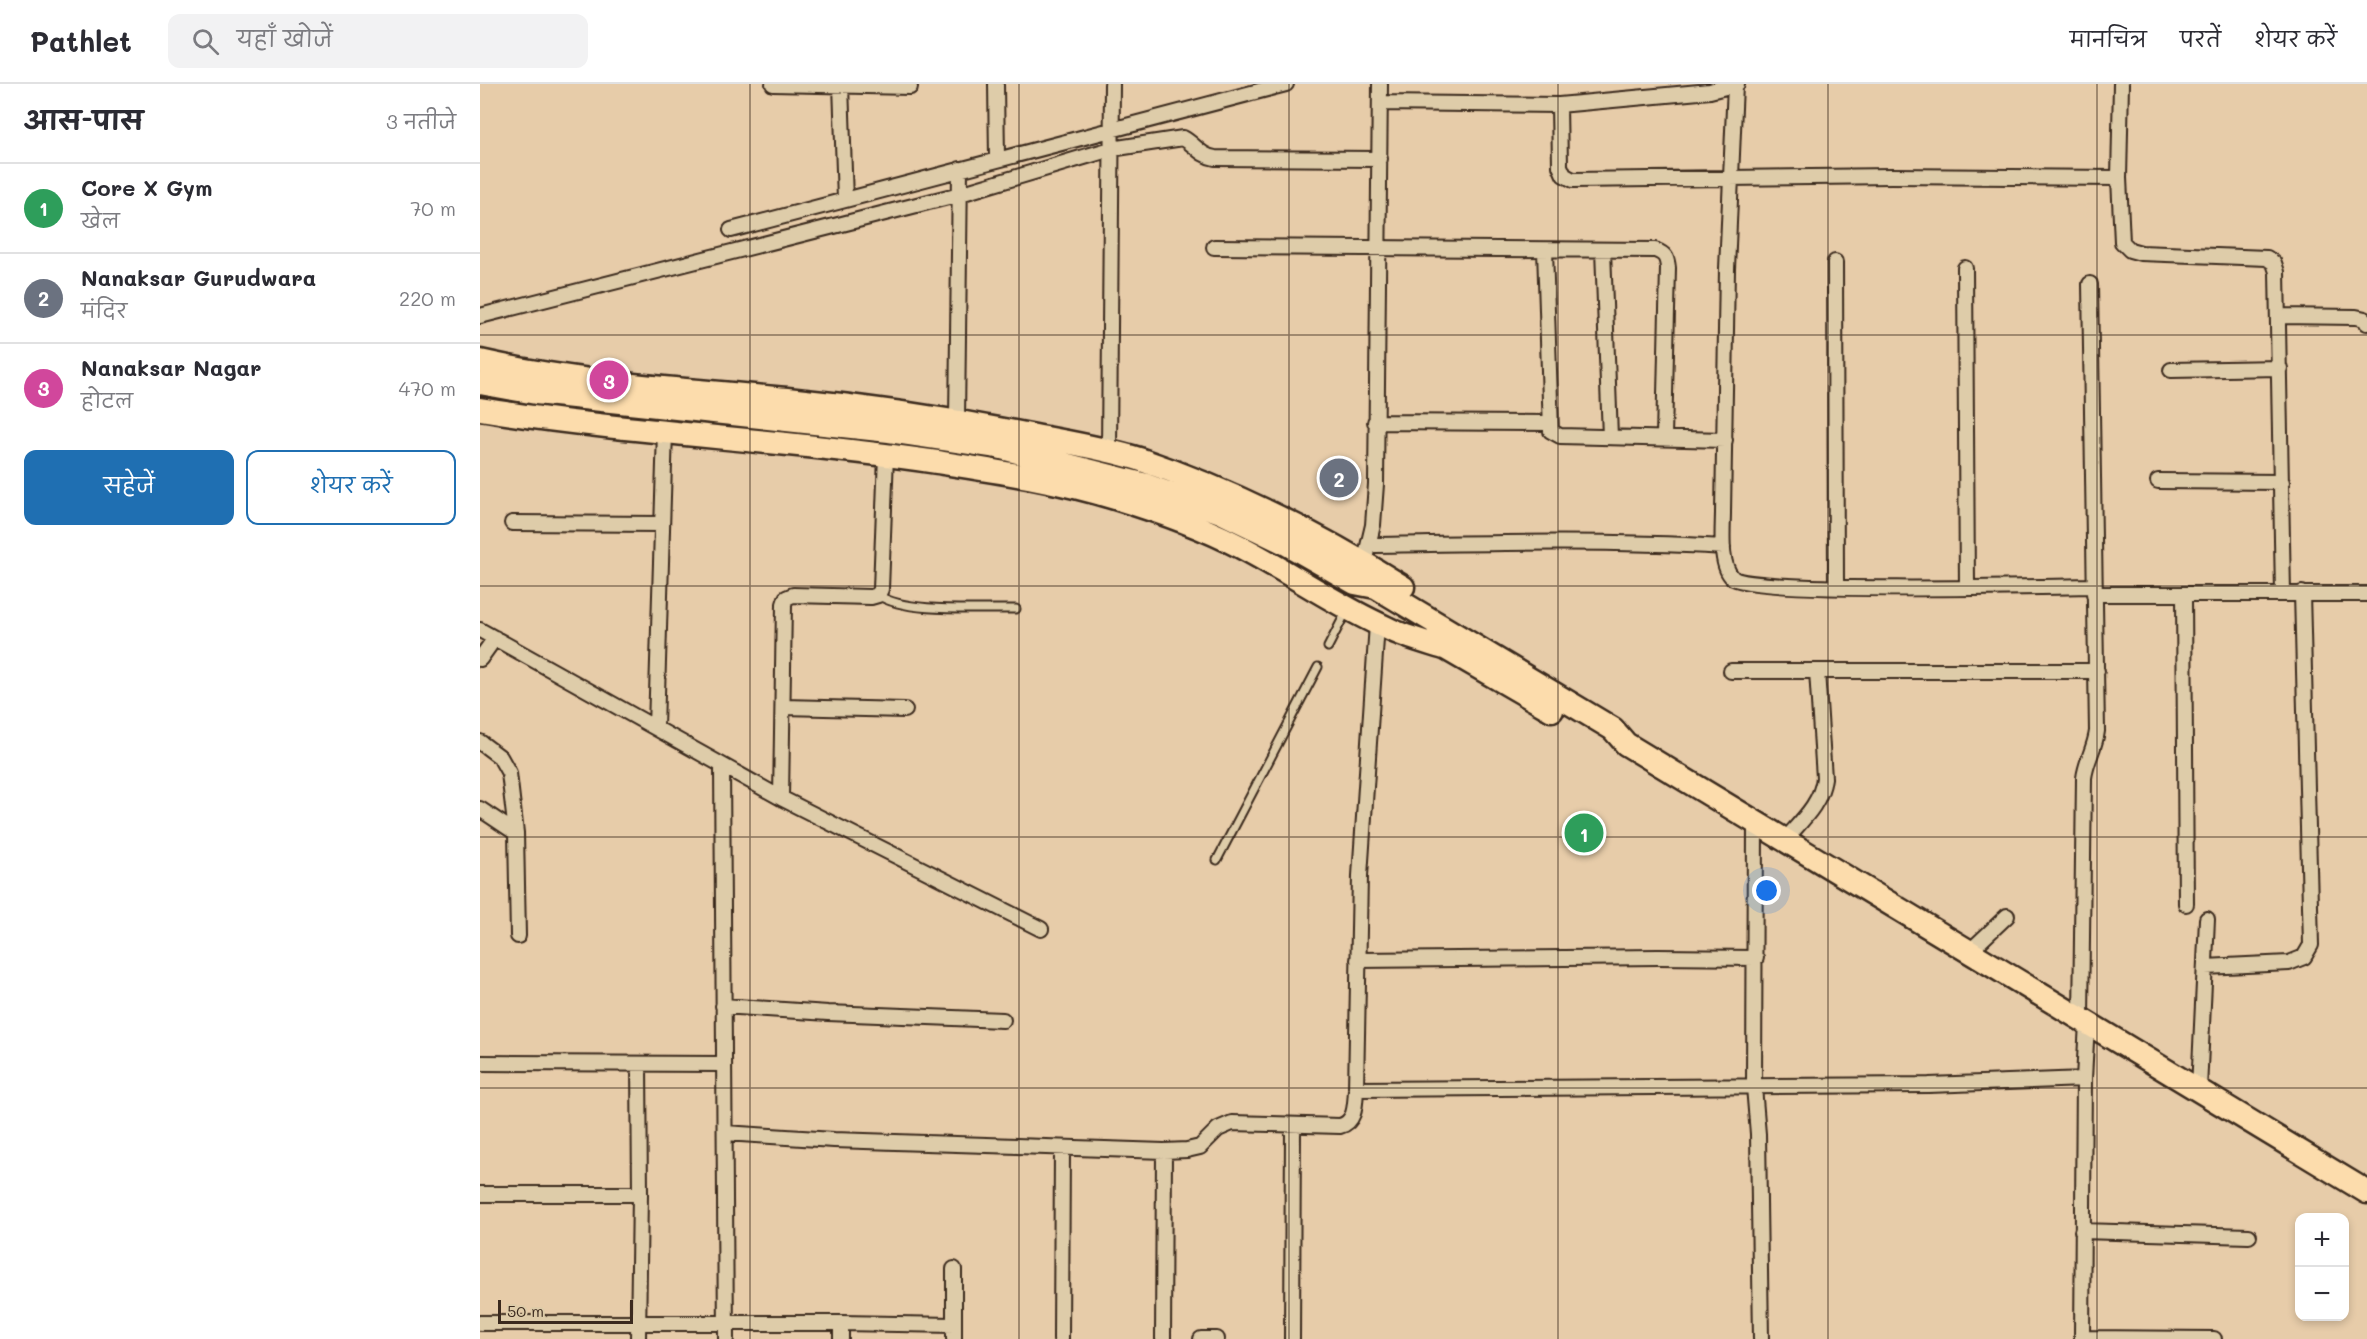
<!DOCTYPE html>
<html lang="hi">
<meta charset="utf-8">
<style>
:root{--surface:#fff;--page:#f2f2f3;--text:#2b2b33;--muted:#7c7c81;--line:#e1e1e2;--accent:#1f6fb2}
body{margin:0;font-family:Mali,"Playpen Sans Deva",sans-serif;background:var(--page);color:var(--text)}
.controls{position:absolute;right:18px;bottom:18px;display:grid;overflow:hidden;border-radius:12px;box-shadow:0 3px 9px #0003}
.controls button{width:54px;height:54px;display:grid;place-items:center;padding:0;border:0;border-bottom:2px solid var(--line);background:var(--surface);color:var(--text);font:30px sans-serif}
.scale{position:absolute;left:18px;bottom:15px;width:135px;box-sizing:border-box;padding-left:6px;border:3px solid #3b2a1e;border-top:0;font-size:16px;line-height:21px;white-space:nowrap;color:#3b2a1e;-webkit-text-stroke:4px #decca9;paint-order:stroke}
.you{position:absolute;left:1287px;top:807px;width:21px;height:21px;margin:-15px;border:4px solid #fff;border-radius:50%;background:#1a73e8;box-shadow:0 0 0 9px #1a73e833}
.badge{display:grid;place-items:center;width:39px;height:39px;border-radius:50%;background:var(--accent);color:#fff;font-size:20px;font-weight:700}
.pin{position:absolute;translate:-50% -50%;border:3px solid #fff;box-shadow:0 2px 6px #0006}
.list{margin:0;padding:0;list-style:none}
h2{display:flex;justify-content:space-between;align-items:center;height:78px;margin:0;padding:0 24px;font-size:26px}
h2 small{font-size:20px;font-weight:400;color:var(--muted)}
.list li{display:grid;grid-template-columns:39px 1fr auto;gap:18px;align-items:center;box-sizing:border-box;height:90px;padding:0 24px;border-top:2px solid var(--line)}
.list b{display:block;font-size:22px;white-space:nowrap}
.list p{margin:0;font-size:20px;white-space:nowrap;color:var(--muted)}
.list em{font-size:20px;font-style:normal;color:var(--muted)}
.actions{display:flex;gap:12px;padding:18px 24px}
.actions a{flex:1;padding:14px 0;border:2px solid var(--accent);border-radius:12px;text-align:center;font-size:21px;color:var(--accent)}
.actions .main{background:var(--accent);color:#fff}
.icon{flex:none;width:33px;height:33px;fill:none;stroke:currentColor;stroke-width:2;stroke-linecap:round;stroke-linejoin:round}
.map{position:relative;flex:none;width:1887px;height:1255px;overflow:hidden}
header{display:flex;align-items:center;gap:36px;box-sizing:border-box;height:84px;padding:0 30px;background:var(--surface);border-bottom:2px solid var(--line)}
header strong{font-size:28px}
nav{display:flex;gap:33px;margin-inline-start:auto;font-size:21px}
.search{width:420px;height:54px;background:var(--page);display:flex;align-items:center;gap:15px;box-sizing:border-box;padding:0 21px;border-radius:12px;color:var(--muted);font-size:22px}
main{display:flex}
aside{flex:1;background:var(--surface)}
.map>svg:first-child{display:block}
</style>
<header>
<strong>Pathlet</strong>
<div class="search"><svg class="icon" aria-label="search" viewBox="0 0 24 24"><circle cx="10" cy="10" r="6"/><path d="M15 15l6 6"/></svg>यहाँ खोजें</div>
<nav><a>मानचित्र</a><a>परतें</a><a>शेयर करें</a></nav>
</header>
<main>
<aside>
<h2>आस-पास<small>3 नतीजे</small></h2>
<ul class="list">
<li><span class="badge" style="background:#2e9e5b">1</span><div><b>Core X Gym</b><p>खेल</p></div><em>70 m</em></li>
<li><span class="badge" style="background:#6b7280">2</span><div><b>Nanaksar Gurudwara</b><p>मंदिर</p></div><em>220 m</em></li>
<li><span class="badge" style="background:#d1479c">3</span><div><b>Nanaksar Nagar</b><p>होटल</p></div><em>470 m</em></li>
</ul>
<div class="actions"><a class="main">सहेजें</a><a>शेयर करें</a></div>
</aside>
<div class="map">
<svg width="1887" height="1255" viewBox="0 0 1887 1255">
<rect width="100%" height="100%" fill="#e7cca9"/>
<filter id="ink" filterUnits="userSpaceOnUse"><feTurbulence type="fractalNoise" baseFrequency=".0167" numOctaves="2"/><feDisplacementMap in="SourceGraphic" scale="12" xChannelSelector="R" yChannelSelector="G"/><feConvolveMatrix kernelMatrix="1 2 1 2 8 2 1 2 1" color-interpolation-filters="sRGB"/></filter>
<g filter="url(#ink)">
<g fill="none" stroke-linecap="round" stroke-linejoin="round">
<defs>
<path id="lane" d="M398 511C426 530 500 524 536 525
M848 563 867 526
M737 776 838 583"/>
<path id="street" d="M293 0 430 3
M516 0 517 75
M1641 0 1639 94 1642 158 1650 166 1661 169 1787 174 1794 179 1797 188 1803 509
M361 1 365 116
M1255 1 1247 185 1243 428C1243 445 1239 482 1253 494 1271 510 1568 503 1613 502
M901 19 1079 21 1230 7 1257 0
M1079 21 1080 82 1084 91 1093 96 1412 92 1639 94
M251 146 806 0
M734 163 1175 166C1185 170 1187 173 1188 184L1184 353
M1065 166 1071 347 1080 352 1245 356
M1123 166 1130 353
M1355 178 1356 503
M1485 184 1487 503
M0 232 480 110 631 65 703 54C716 61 719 71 735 74L900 75
M1799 232 1876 233 1885 235 1887 239
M1691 286 1800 284
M477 336 480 85
M895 338 1069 339
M629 367 632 0
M1678 397 1802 398
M32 439 182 440
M890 461C1007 459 1125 456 1243 463
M884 479 893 441 896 400 900 0
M1614 510H1887
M1704 510 1706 820
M0 546 301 714 561 845
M0 575 15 554
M1251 587H1617
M304 623 425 626
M176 643 185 347
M0 658 20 673 29 689 36 749 38 852
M242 682 246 1255
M301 714 304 520 306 514 313 511 391 513 398 511 401 505 406 371
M0 725 36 749
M1275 738 1274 1003 1278 1050 1281 1255
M1305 756C1321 737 1341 720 1344 694L1337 587
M1490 867 1527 832
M878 876 1178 873 1276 874
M1725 883 1809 879 1824 873 1831 861 1822 509
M243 922 348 929 523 936
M1601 933 1604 694C1606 677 1615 664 1617 647L1610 200
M0 979 244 980
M876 1005 1449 1001 1604 995
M1719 1005 1727 835
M245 1049 354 1056 684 1067 707 1066 720 1063 738 1045 752 1039 860 1042C876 1038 875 1020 876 1005L880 792 897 540
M0 1110H160
M1602 1147 1769 1152
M474 1185V1255
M0 1239H361L474 1241
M1602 1254 1734 1255
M158 1255 160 1110 159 980
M361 1255V1239
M581 1255 582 1064
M683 1255 684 1067
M721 1255H737
M812 1255 813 1042
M1602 1255 1604 995 1607 938"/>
<path id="primary" d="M0 277C101 300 204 305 307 315 389 323 469 335 550 351 586 358 624 364 659 375 753 407 839 450 923 503
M0 299 56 309 409 347 518 363 666 401 743 429 803 458 875 499 896 503 1133 645 1146 660 1887 1108
M0 325C151 350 305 355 457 378 516 387 577 396 635 414 678 427 721 442 761 463 811 489 857 522 907 544 925 553 945 558 964 564
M953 557 1072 626"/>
</defs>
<!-- lane casing -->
<use href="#lane" stroke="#3b2a1e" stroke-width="11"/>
<!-- street casing -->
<use href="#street" stroke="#3b2a1e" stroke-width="18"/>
<!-- primary casing -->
<use href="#primary" stroke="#3b2a1e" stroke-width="27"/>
<!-- lane -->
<use href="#lane" stroke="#decca9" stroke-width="7"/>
<!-- street -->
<use href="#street" stroke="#decca9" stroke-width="14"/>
<!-- primary -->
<use href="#primary" stroke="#fcdcac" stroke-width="22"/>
</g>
</g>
<!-- grid -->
<path fill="none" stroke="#3b2a1e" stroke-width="1.5" stroke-opacity="0.55" d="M270 0V1255M539 0V1255M809 0V1255M1078 0V1255M1348 0V1255M1617 0V1255M0 251H1887M0 502H1887M0 753H1887M0 1004H1887"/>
</svg>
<div class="controls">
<button>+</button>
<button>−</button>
</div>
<div class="scale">50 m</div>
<div class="you"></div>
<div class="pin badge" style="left:1104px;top:749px;background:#2e9e5b">1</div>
<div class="pin badge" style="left:859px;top:394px;background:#6b7280">2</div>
<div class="pin badge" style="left:129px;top:296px;background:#d1479c">3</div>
</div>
</main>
